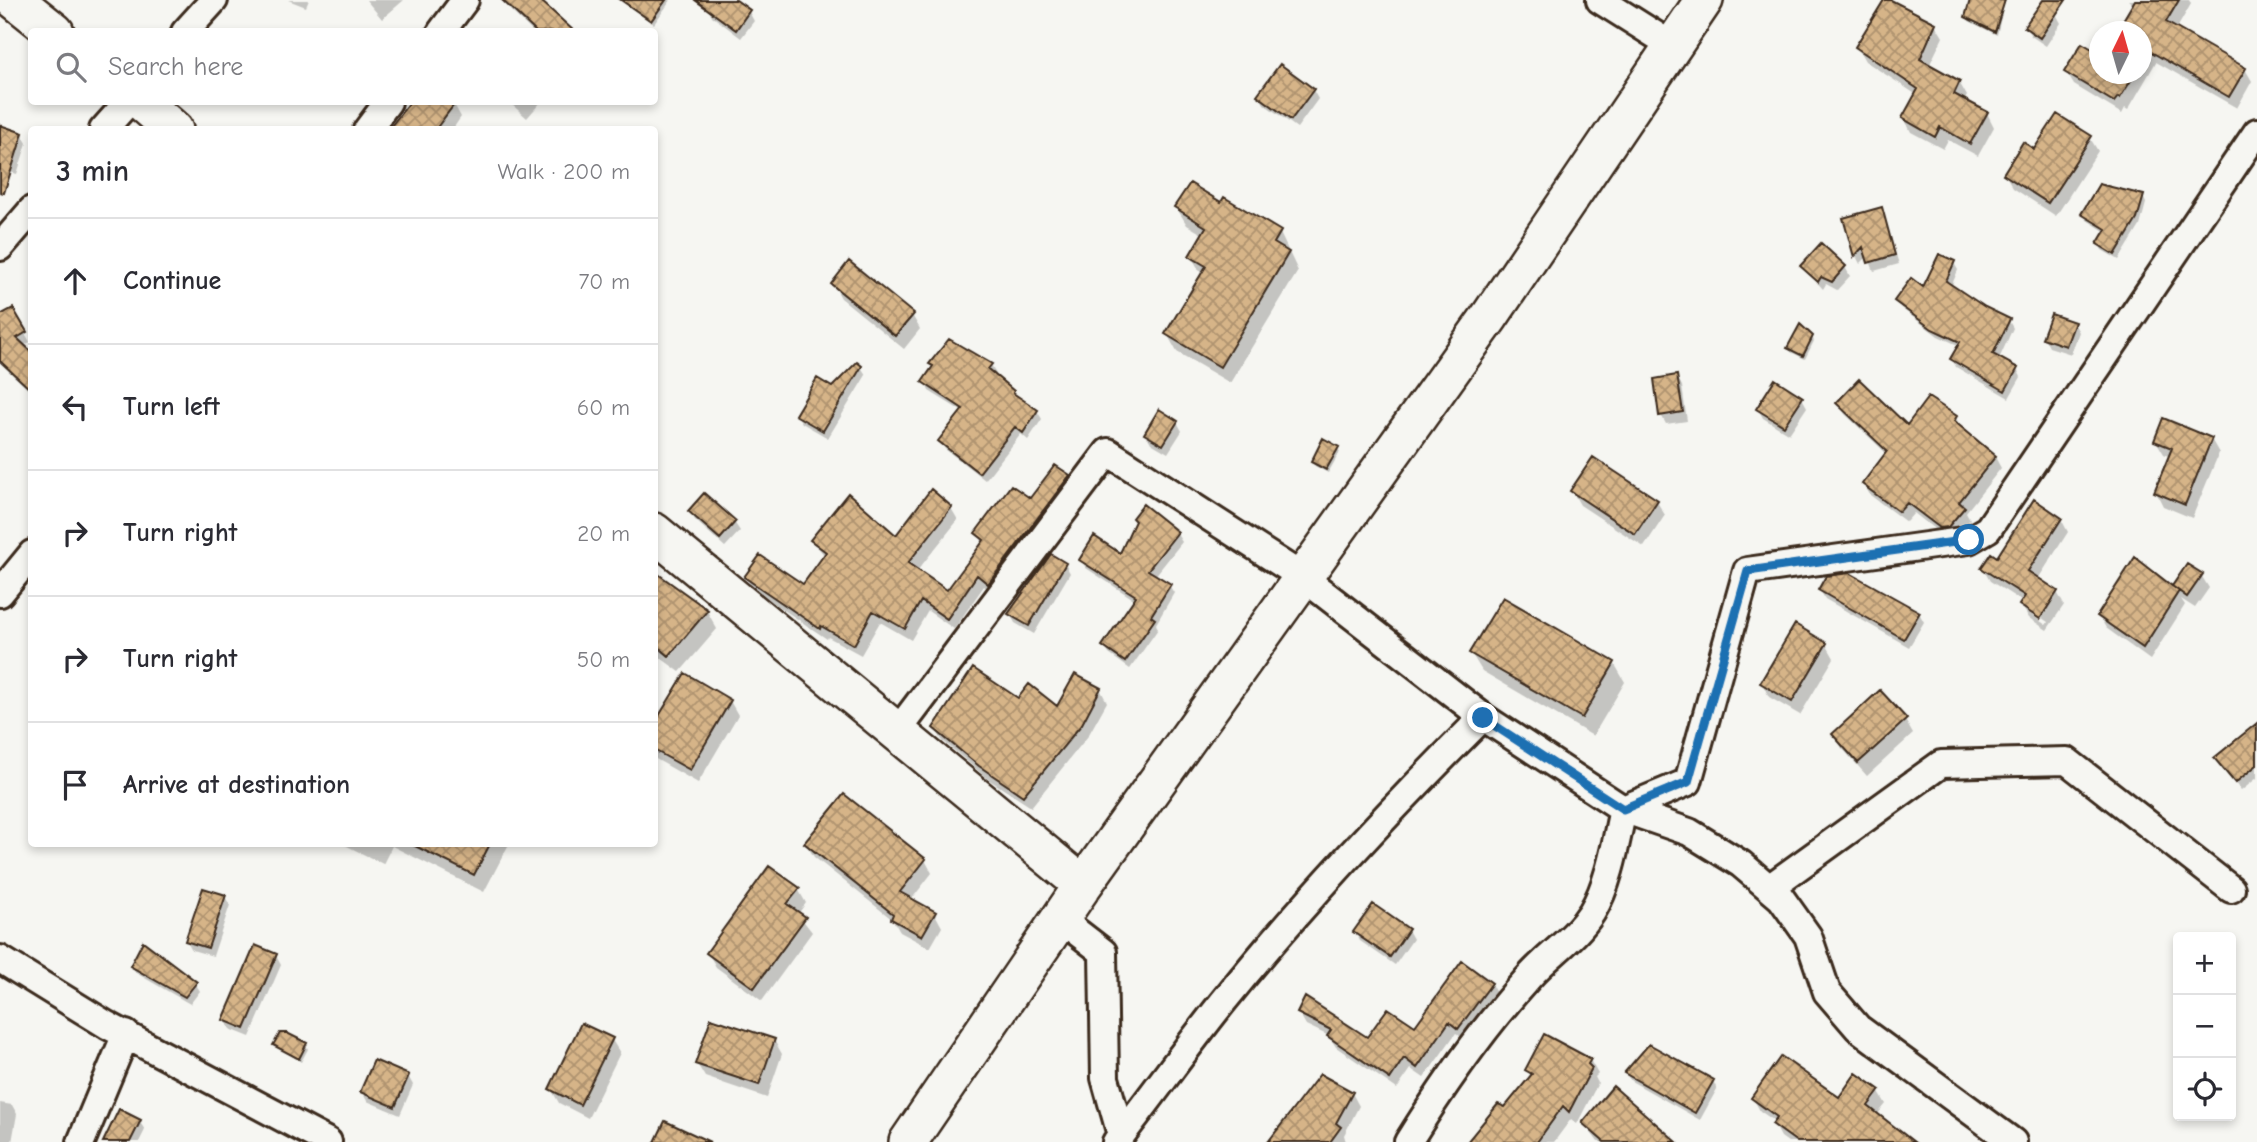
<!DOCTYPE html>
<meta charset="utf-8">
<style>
:root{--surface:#fff;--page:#f2f2f3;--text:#2b2b33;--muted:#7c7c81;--line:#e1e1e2}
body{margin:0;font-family:"Comic Neue",sans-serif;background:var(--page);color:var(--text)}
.controls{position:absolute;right:21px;bottom:21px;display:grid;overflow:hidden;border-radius:7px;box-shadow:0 4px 10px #0003}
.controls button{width:63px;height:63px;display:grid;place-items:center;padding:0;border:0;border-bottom:2px solid var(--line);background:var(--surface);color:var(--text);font:35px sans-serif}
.compass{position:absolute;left:2089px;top:21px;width:63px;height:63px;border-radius:50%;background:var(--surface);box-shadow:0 4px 10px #0003;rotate:5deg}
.stop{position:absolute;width:21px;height:21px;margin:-16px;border:5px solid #1f6fb2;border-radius:50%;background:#fff}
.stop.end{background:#1f6fb2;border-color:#fff;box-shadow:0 2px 7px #0008}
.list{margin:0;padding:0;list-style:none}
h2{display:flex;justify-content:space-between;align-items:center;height:91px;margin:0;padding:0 28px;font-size:30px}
h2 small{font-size:23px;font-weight:400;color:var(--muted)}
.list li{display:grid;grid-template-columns:46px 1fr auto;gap:21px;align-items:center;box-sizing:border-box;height:126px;padding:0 28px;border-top:2px solid var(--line)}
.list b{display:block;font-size:26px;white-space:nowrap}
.list em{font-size:23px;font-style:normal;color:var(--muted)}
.icon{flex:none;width:38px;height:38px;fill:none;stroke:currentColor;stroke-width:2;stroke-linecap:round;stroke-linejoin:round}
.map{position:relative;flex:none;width:2257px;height:1142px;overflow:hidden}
.search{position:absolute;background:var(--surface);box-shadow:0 4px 10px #0003;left:28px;top:28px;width:630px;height:77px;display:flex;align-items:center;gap:18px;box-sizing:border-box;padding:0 24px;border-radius:7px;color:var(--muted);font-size:26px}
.panel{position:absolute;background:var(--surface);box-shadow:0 4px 10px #0003;left:28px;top:126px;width:630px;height:721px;border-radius:7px}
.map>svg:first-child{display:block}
</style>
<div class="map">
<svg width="2257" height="1142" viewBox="0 0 2257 1142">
<defs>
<pattern id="building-cross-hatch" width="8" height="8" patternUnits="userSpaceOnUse" patternTransform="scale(1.75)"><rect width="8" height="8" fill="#d6b488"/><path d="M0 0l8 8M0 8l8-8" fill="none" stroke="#af936f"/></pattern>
</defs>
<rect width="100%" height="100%" fill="#f6f6f2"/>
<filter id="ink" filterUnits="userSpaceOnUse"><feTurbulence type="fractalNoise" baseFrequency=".0143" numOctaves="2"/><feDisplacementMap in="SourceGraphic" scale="14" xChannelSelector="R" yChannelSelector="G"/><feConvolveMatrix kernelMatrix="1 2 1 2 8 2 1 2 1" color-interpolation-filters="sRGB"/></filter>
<g filter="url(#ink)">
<!-- shadow -->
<path fill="#0003" fill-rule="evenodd" d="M288 0H309L306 7Z
M366 0H404L382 19Z
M506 0H538L572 32H533L510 10Z
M632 0H671L654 24 631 8 629 4Z
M712 0H733L749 12 754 21 741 38 712 16 707 7Z
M1886 0 1935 24 1943 37 1929 66 1959 82 1967 96 1964 101 1987 113 1994 127 1978 156 1948 140 1943 149 1911 132 1904 118 1917 95 1865 61 1857 47Z
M1972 0H2005L1997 35 1969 21 1967 17Z
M2128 0H2189L2191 4 2176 30 2245 69 2252 81 2237 108 2156 62 2128 110 2125 108 2122 114 2074 85 2066 72 2083 46 2100 56V74H2142V32L2134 5Z
M2039 9 2056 14 2061 23 2046 46 2031 36 2026 27Z
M1313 90 1318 99 1297 128 1264 104 1259 95Z
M412 102H458L455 106 461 117 452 130H390Z
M509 102H541L527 118Z
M0 131 22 134 27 143 17 174 0 169Z
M2090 138 2098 151 2056 216 2013 188 2005 174 2035 151Z
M2143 197 2146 203 2140 226 2119 260 2102 250 2099 244 2106 232 2087 220 2083 214Z
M1222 205 1280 233 1298 271 1230 383 1177 352 1167 334 1202 275 1191 256 1204 235 1187 225 1176 207Z
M1881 209 1899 264 1874 271 1868 256 1860 264 1856 256 1846 219Z
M1954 263 1958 270 1951 287 1984 309 2009 321 2013 328 1999 359 2017 369 2021 377 2009 398 1956 367 1952 359 1960 346 1938 336 1901 308 1896 301 1924 290Z
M1802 266 1845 267 1850 276 1837 290 1826 284 1823 289Z
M833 284 912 315 920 329 904 349 841 298Z
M12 310 30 342 23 346 32 354V393L0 363V317Z
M2074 323 2079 332 2071 354 2049 347 2044 338Z
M1812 337 1814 341 1805 359 1791 352 1789 348Z
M931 364 991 365 996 373 994 376 1016 397 1037 411 1042 419 1028 440 1021 434 985 480 945 449 941 441 963 412 929 391 925 382 934 368Z
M861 367 866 375 828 438 802 423 797 415Z
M1677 377 1682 386 1687 421 1666 424 1661 415Z
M1802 398 1807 407 1789 434 1763 418 1758 409Z
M1838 403 1907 427 1956 418 1962 429 1995 457 2001 468 1966 512 1970 519 1955 538 1947 539 1914 513 1906 522 1870 495 1864 484 1887 454 1845 414Z
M1177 422 1182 431 1168 453 1151 443 1146 434Z
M2211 439 2219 453 2192 518 2163 506 2156 492 2170 457 2164 454 2156 441Z
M1337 448 1340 452 1328 473 1315 466 1313 462Z
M1068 476 1075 488 995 594 984 586 954 629 928 611 911 640 880 622 861 655 828 637 827 639 753 589 746 577 804 587 825 556 812 540 896 537 951 508 958 520 917 571 947 592 984 544 977 533Z
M1572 491 1657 502 1665 515 1644 547 1580 505Z
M690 511 734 522 740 531 725 547 695 520Z
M2061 519 2068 532 2038 579 2057 592 2064 605 2047 630 2029 618 2021 605 2023 602 1990 581 1983 569ZM2030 610 2048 622 2046 625 2030 614Z
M1177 534 1182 542 1155 576 1169 585 1174 593 1156 624 1158 629 1130 669 1109 654 1104 646 1135 600 1086 568 1081 560 1121 556Z
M1065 564 1070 573 1034 634 1015 623 1010 614Z
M654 574 707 611 717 629 680 672 654 653Z
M2201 575 2209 588 2195 608 2181 599 2185 605 2150 660 2106 628 2099 616Z
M1820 590 1919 613 1924 622 1909 647 1825 599Z
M1826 644 1834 658 1800 715 1769 697 1762 683Z
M1471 653 1614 663 1625 682 1593 736 1482 671Z
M1100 689 1107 702 1088 736 1031 807 988 779 942 740 935 728 1019 700 1058 709Z
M730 701 738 715 698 783 654 758V727Z
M1905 720 1913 734 1867 776 1842 748 1834 735Z
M2257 731V778L2241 791 2216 758Z
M343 844H509L484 892 392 846 383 864Z
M806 844 925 860 932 873 911 900 935 914 942 927 930 948 900 932 893 920 814 857Z
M798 889 806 903 798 914 812 932 762 1001 716 967 708 953Z
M225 897 230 905 213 956 192 950 187 941Z
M1408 930 1413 939 1395 965 1360 941 1355 932Z
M276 956 281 965 250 1037 230 1029 225 1020Z
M132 966 195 983 200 991 190 1004 136 973Z
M1491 984 1497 995 1465 1040 1456 1033 1424 1078 1411 1069 1397 1089 1336 1047 1329 1036 1306 1025 1299 1013 1368 1040 1415 1028Z
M612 1040 620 1053 588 1118 559 1103 551 1089Z
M774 1040 782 1054 767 1098 705 1077 697 1064Z
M275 1045H306L308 1049 301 1062Z
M1590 1060 1598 1074 1595 1077 1598 1083 1577 1124 1571 1119 1554 1142H1478L1532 1078 1527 1070Z
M1626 1074 1713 1081 1717 1089 1700 1120 1631 1081Z
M408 1076 413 1085 400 1115 367 1101 362 1092Z
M1878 1091 1886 1104 1877 1115 1911 1142H1788L1781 1137 1774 1124 1776 1122 1760 1111 1753 1098 1839 1099Z
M1352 1093 1359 1106 1344 1135 1346 1142H1273Z
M0 1103 12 1105 17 1114 12 1142H0Z
M139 1121 145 1130 139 1142H105Z
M1584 1123 1674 1142H1598Z"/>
<!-- building -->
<path fill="url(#building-cross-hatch)" stroke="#3b2a1e" stroke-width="2" d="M502 0H540L575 32H536Z
M621 0H666L651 21Z
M695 0H736L750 10 736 30Z
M1884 0H1891L1936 23 1920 59 1960 81 1954 94 1988 112 1970 144 1940 127 1935 137 1902 118 1918 89 1855 47Z
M1970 0H2005L1995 32 1965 17Z
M2043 0H2066L2040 38 2024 27Z
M2135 0H2179L2166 22 2246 68 2229 97 2141 46V32H2116Z
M2082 43 2099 53V74H2135L2120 98 2118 97 2114 102 2064 72Z
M1280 64 1314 89 1291 120 1257 95Z
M410 102H456L435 130H388Z
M2057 114 2092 136 2048 203 2003 174 2023 142 2034 149Z
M0 125 23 133 4 193 0 192Z
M1190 183 1221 202 1224 197 1281 231 1274 243 1289 252 1220 367 1165 334 1206 266 1189 256 1206 227 1174 207Z
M2099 184 2144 195 2137 219 2115 255 2097 244 2106 229 2081 214Z
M1882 207 1895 255 1868 263 1863 247 1854 257 1843 218Z
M1821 243 1846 266 1832 282 1821 277 1818 282 1800 266Z
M1939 254 1955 261 1946 281 1985 307 2010 319 1993 354 2018 368 2005 391 1950 359 1960 342 1932 329 1894 301 1911 278 1923 287Z
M849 261 914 314 895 336 831 284Z
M13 308 27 332 17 338 32 352V391L0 361V315Z
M2051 314 2075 322 2066 346 2042 338Z
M1800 324 1813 336 1803 356 1787 348Z
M949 339 992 364 988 369 1014 391 1013 393 1038 410 1023 433 1015 427 979 473 938 441 963 409 922 382 933 366 929 364Z
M857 362 862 366 823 431 795 415 817 378 832 387Z
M1677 375 1683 412 1659 416 1654 379Z
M1775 379 1803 397 1784 426 1756 409Z
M1859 379 1907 425 1928 397 1957 416 1954 421 1996 456 1959 502 1965 507 1948 527 1940 528 1907 503 1899 512 1862 484 1887 451 1836 403Z
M1159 409 1178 421 1163 445 1144 434Z
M2163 418 2212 438 2185 505 2154 492 2172 448 2154 441Z
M1323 438 1339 447 1326 470 1311 462Z
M1593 457 1658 500 1635 534 1570 491Z
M1055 465 1070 475 988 584 977 575 947 619 921 601 905 629 873 611 854 645 821 626 820 629 744 577 760 555 803 584 826 552 810 540 848 493 896 535 931 489 952 507 908 563 947 590 984 540 975 533 1011 485 1030 498Z
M704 493 736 521 720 539 688 511Z
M2034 499 2062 518 2028 571 2058 591 2040 619 2019 605 2025 596 1981 568 1991 553 1997 557Z
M1143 504 1178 532 1148 570 1171 584 1151 616 1155 619 1125 662 1102 646 1136 596 1079 560 1094 536 1120 553 1135 521 1132 518Z
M1051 554 1066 563 1029 626 1008 614Z
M2135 557 2172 586 2187 564 2203 574 2187 597 2172 586 2179 591 2143 648 2097 616Z
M654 571 708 610 669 656 654 643Z
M1850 573 1920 612 1904 639 1818 590 1826 576Z
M1503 597 1615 662 1582 718 1469 653Z
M1795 624 1827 643 1792 702 1760 683Z
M973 668 1018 698 1029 684 1057 706 1075 674 1101 688 1082 724 1023 796 979 766 933 728Z
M685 673 731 700 690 770 654 750V724Z
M1880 690 1907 719 1858 763 1832 734Z
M2257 723V765L2235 783 2214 758Z
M844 794 926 859 900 892 936 912 922 936 891 919 893 914 804 843Z
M411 844H490L474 875Z
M769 866 800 888 787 904 806 917 754 988 706 953Z
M203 888 226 895 208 948 185 941Z
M1373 904 1409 929 1390 957 1353 932Z
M143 941 197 982 185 997 130 966Z
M255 945 277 954 245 1029 223 1020Z
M1462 961 1492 983 1458 1029 1449 1022 1417 1068 1404 1058 1390 1079 1327 1036 1331 1030 1297 1013 1305 997 1367 1037 1388 1008 1415 1026Z
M711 1018 775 1039 759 1085 695 1064Z
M581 1023 613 1038 580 1105 549 1089Z
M280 1033H287L307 1043 299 1059 273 1045Z
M1544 1034 1591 1059 1588 1064 1592 1068 1569 1112 1563 1106 1537 1142H1467L1498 1104 1505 1107 1532 1074 1525 1070Z
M1649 1044 1714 1080 1695 1113 1624 1073Z
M1781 1056 1839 1097 1856 1073 1880 1090 1868 1106 1914 1142H1797L1772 1124 1777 1117 1751 1098Z
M374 1060 409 1075 395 1107 360 1092Z
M1320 1074 1353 1092 1336 1123 1341 1127 1330 1142H1268Z
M1613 1086 1677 1142H1604L1582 1123Z
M119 1109 141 1120 130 1142H103Z
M665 1121 710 1142H655Z"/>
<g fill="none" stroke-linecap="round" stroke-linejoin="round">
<defs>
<path id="street" d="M1600 0 1673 46
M185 32 214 0
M441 32 465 0
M103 130 128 102
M367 130 388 102
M0 247 32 210
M0 593 32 554
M897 732 1108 452 1304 578 1483 717 1623 809 1689 832 1741 864 1781 898 1808 936 1827 992 1858 1028 2013 1142
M1623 809 1688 782 1747 571 1969 540 1988 529 2257 132
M1769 888 1941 764 2067 761 2231 889
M1059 918 1103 952 1105 1078 1121 1135
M0 959 107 1025 328 1142
M81 1142 126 1034
M1116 1142C1152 1096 1186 1048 1222 1003 1303 902 1392 808 1483 717
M1408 1142C1444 1084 1483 1028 1529 977 1549 954 1575 939 1592 912 1610 882 1616 841 1623 809"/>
<path id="secondary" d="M15 0 55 32
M142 102 174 130
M654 532 1083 885
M908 1142 1083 885 1490 316 1704 0"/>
</defs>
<!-- street casing -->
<use href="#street" stroke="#3b2a1e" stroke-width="32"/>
<!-- secondary casing -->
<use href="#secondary" stroke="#3b2a1e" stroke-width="42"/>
<!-- street -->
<use href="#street" stroke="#f6f6f2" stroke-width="26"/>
<!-- secondary -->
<use href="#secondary" stroke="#f6f6f2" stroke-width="37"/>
</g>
</g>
<g fill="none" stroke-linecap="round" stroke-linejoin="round" filter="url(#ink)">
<!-- route -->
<path stroke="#1f6fb2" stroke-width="9" d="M1483 718 1623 809 1688 782 1748 571 1969 540"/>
</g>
</svg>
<div class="controls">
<button>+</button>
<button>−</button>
<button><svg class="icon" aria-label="locate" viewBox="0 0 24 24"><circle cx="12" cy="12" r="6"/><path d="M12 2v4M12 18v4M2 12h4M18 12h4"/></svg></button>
</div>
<svg class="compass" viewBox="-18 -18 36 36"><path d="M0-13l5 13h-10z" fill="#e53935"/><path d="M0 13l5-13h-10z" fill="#7c7c81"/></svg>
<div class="stop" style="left:1969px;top:540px"></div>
<div class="stop end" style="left:1483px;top:718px"></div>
<div class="search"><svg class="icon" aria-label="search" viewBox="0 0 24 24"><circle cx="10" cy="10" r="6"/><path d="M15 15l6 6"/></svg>Search here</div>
<section class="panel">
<h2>3 min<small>Walk · 200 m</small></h2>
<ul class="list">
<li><svg class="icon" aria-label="ahead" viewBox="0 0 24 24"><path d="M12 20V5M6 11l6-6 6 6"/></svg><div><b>Continue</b></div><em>70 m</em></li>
<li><svg class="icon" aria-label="left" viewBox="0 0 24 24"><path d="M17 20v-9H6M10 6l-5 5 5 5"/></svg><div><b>Turn left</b></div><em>60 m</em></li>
<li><svg class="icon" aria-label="right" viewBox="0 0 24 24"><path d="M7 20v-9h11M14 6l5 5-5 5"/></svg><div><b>Turn right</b></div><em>20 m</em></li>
<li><svg class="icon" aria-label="right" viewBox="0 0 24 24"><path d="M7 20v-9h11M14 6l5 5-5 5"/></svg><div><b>Turn right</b></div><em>50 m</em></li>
<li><svg class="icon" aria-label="arrive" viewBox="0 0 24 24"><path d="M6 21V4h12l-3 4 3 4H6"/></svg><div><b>Arrive at destination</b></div></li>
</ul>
</section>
</div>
